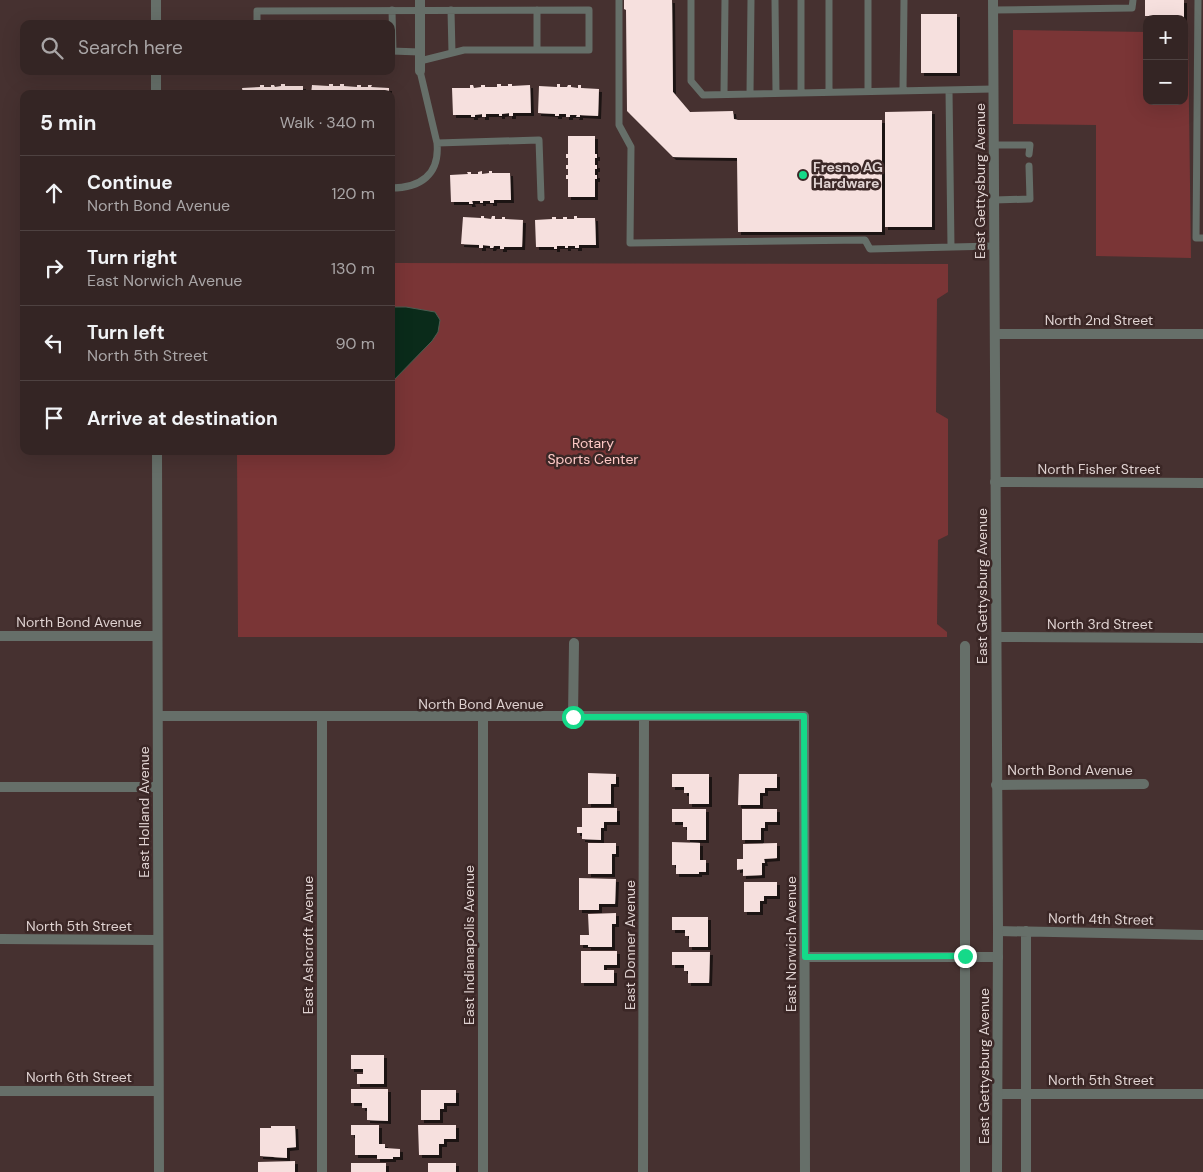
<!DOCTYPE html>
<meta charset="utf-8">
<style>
:root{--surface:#342524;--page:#3f3131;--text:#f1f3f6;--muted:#a9a5a6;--line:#4e4241}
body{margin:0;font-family:"DM Sans",sans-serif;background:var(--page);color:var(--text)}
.controls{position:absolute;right:15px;top:15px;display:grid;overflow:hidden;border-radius:10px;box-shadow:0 5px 20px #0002}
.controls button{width:45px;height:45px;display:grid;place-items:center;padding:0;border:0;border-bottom:1px solid var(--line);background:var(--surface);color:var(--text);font:25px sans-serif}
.stop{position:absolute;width:15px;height:15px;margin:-11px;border:4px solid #15d989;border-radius:50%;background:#fff}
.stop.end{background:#15d989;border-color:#fff;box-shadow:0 1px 5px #0008}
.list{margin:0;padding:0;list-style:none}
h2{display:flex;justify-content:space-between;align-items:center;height:65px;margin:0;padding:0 20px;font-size:21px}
h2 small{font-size:16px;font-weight:400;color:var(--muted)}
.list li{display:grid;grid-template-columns:32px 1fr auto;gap:15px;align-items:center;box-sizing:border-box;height:75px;padding:0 20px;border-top:1px solid var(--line)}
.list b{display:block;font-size:19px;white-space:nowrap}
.list p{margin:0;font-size:16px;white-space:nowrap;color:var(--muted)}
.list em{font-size:16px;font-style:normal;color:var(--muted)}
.icon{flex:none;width:28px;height:28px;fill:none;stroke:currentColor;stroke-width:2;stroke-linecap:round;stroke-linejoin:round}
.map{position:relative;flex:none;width:1203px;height:1172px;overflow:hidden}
.search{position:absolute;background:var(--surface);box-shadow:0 5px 20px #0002;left:20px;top:20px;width:375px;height:55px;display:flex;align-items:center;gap:12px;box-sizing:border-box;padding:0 18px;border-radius:10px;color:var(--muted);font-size:19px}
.panel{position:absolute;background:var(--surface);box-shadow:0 5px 20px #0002;left:20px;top:90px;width:375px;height:365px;border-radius:10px}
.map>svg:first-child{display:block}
</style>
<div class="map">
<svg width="1203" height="1172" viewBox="0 0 1203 1172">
<defs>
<filter id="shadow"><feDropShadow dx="3" dy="3" stdDeviation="0" flood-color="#0009"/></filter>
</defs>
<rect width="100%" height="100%" fill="#463130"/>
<!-- green -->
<path fill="#7a3536" d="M1013 30 1147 32V101H1184V32L1188 33 1191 258 1096 256V125L1013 124Z
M391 263 948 264V292L937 299 936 412 948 419V535L938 540 937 624 947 632V637H238L237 451H391Z"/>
<!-- water -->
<path fill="#0a2b1a" stroke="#4a5d51" d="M391 307H406L435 312 440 320 438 332 432 341 391 383Z"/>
<!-- building -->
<path fill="#f6e0de" filter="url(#shadow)" d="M624 0H672L673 92 690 112 733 111 734 119 738 120H882V232H738L737 158 673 157 627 111 626 10 624 9Z
M1145 0H1184V19H1153V16H1145Z
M921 14H957V73H921Z
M281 84H285V86H303V94H243L242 88 260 87V85H264V87H271V85H274L275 87 281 86Z
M329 84H333V86H340V84H344V86L357 87V85H361V87H368V85H372L371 87 389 88V94H311L312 85 329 86Z
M497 84H501V86H508V84H512V86L530 85 531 113H513V116H509V113L502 114V116H499V114H486V117H482V114L475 115V117H471V115H453L452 88H470V85H473L474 88 481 87V85H485V87H497Z
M557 84H560V87H567L568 85H571V87L578 88V85H581V88L599 89 598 116 580 115V117H576L577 115H570V117H566V114H559V116H555V114L538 113 539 86 557 87Z
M932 111V227H885V112Z
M568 136H595V154H597V158H595V165H597V169H595V175H597V179H595V197H568V179H566V175H568V169H566V165H568V158H566V154H568Z
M482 171V174L489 173V171H492V173H510L511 200H494V203H490V201H483V203H480V201H472L473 204H469V202H451L450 175 468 174 467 172H471V174H478V172Z
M481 216H484V218L491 219 492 216H495V219H502V217H505V219L523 220 522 247H504V249H500V246H494L493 248H490V246L483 245V248H479V245L461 244 463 217 481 218Z
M574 216H577V218H595L596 245H579V248H575V246H568V248H565V246H557V249H554V247H536L535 220 552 219V217H556V219H563V217H567V219H574Z
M588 773 616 774V784H611V804H588Z
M672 774H709V804H689V793H684V787H672Z
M739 774H777V788H765V793H760V805H738Z
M582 808H617V822H604V828H601V840L582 839V833H577V827H582Z
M672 809H706V840H687V827H683V822H672Z
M742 809H777V822H765V828H761V840H742Z
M672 842 700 843V860H706V872H699V874H676V865H672Z
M588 843H616V854H612V874H588Z
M777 843V858L764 859 765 863H762V875L743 876V869L737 870V859H743V844Z
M579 878 616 879 615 904H599V910H579Z
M744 882H777V896H764V901H760V912H744Z
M616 913V924H612V947H588V945H580V935H589L588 914Z
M672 917H708V947H689V936H685V930H672Z
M581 951H617V965H604V970H614V983H581Z
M672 952H710L709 983H688V971H684V965H672Z
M351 1055H384V1084H357V1074H363V1069H351Z
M351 1089H388V1121L367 1120V1108H362V1103H351Z
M421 1090H456V1103H444V1109H440V1120H421Z
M351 1125H379V1144H385V1148L400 1149V1157H393V1159H377V1155H355V1135H351Z
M418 1125H456V1139H444V1144H439V1155H419Z
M271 1126H295L296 1147 287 1148V1158L260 1156V1128H271Z
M295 1161V1172H258V1162Z
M351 1163H386V1172H351Z
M428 1163H456V1172H428Z"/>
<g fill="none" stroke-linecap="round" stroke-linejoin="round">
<!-- service -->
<path stroke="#666f69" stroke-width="7" d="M619 0V125L631 147 630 243 865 240 870 249 994 246
M691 0V81L703 95 993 89
M775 0 776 93
M801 0V93
M829 0V92
M868 0V91
M1198 0 1196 238H1203
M392 10 393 51
M451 10 452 53
M993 10 1132 8 1133 0
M257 24V11L589 10V50H464L420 61
M537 50V10
M391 51 420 52
M420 71 437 143 539 140 541 198
M949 90 951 247
M903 91 904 0
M724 94 725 0
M750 94 751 0
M993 145H1030L1029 154
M391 188C420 188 440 175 437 143
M994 200 1030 199 1029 166"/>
<!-- minor -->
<path stroke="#666f69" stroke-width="10" d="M156 0V24
M156 71V94
M420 71V0
M995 334H1203
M157 451 159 1172
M995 482 1203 483
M0 636H157
M997 637 1203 638
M965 646V1172
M158 716H804L805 1172
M322 717V1172
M483 717V1172
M573 717 574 643
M996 785 1144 784
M0 787H157
M998 931 1203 935
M1026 931V1172
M0 939 158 940
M805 957H998
M0 1091H158
M998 1094H1203
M643 1172 644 717"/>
<!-- tertiary -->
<path stroke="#666f69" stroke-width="10" d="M993 0 998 931 997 1172"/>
</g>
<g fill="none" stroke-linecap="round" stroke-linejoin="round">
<!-- route -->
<path stroke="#15d989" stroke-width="6" d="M573 717 804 716 805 957 965 956"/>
</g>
<!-- markers -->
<circle fill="#15d989" stroke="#3b2726" stroke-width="2" cx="803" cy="175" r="5"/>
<g text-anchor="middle" stroke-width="5" stroke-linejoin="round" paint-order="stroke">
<!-- poi labels -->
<g font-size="14" font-weight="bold" fill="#dfd2d1" stroke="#3b2726" text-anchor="start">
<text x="813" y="172">Fresno AG<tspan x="813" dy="16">Hardware</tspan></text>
</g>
<!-- street labels -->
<g font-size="14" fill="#dfd2d1" stroke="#3b2726">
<text transform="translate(980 181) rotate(-90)" y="5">East Gettysburg Avenue</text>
<text x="1099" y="325">North 2nd Street</text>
<text x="1099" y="474">North Fisher Street</text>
<text transform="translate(982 586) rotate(-90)" y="5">East Gettysburg Avenue</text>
<text x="79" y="627">North Bond Avenue</text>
<text x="1100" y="629">North 3rd Street</text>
<text x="481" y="709">North Bond Avenue</text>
<text x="1070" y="775">North Bond Avenue</text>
<text transform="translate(144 812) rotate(-90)" y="5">East Holland Avenue</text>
<text transform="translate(1101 919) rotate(1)" y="5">North 4th Street</text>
<text x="79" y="931">North 5th Street</text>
<text transform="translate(791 944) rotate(-90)" y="5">East Norwich Avenue</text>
<text transform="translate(308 945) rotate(-90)" y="5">East Ashcroft Avenue</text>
<text transform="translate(469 945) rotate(-90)" y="5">East Indianapolis Avenue</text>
<text transform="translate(630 945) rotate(-90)" y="5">East Donner Avenue</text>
<text transform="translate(984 1066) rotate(-90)" y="5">East Gettysburg Avenue</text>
<text x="79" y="1082">North 6th Street</text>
<text x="1101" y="1085">North 5th Street</text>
</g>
<!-- park labels -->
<g font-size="14" fill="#fec9c6" stroke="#3b2726">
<text x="593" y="448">Rotary<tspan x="593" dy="16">Sports Center</tspan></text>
</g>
</g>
</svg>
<div class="controls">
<button>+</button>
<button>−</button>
</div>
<div class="stop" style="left:573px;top:717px"></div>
<div class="stop end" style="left:965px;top:956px"></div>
<div class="search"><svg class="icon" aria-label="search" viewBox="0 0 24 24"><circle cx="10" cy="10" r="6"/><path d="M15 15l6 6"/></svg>Search here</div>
<section class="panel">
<h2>5 min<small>Walk · 340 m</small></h2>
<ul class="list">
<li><svg class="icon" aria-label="ahead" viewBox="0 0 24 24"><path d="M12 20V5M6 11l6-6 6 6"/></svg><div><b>Continue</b><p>North Bond Avenue</p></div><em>120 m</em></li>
<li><svg class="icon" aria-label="right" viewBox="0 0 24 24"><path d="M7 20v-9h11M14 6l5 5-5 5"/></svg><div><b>Turn right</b><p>East Norwich Avenue</p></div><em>130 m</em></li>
<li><svg class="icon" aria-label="left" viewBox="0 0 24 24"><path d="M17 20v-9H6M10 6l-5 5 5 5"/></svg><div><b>Turn left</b><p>North 5th Street</p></div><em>90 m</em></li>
<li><svg class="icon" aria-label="arrive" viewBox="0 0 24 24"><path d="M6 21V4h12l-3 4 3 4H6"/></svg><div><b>Arrive at destination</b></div></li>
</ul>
</section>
</div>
